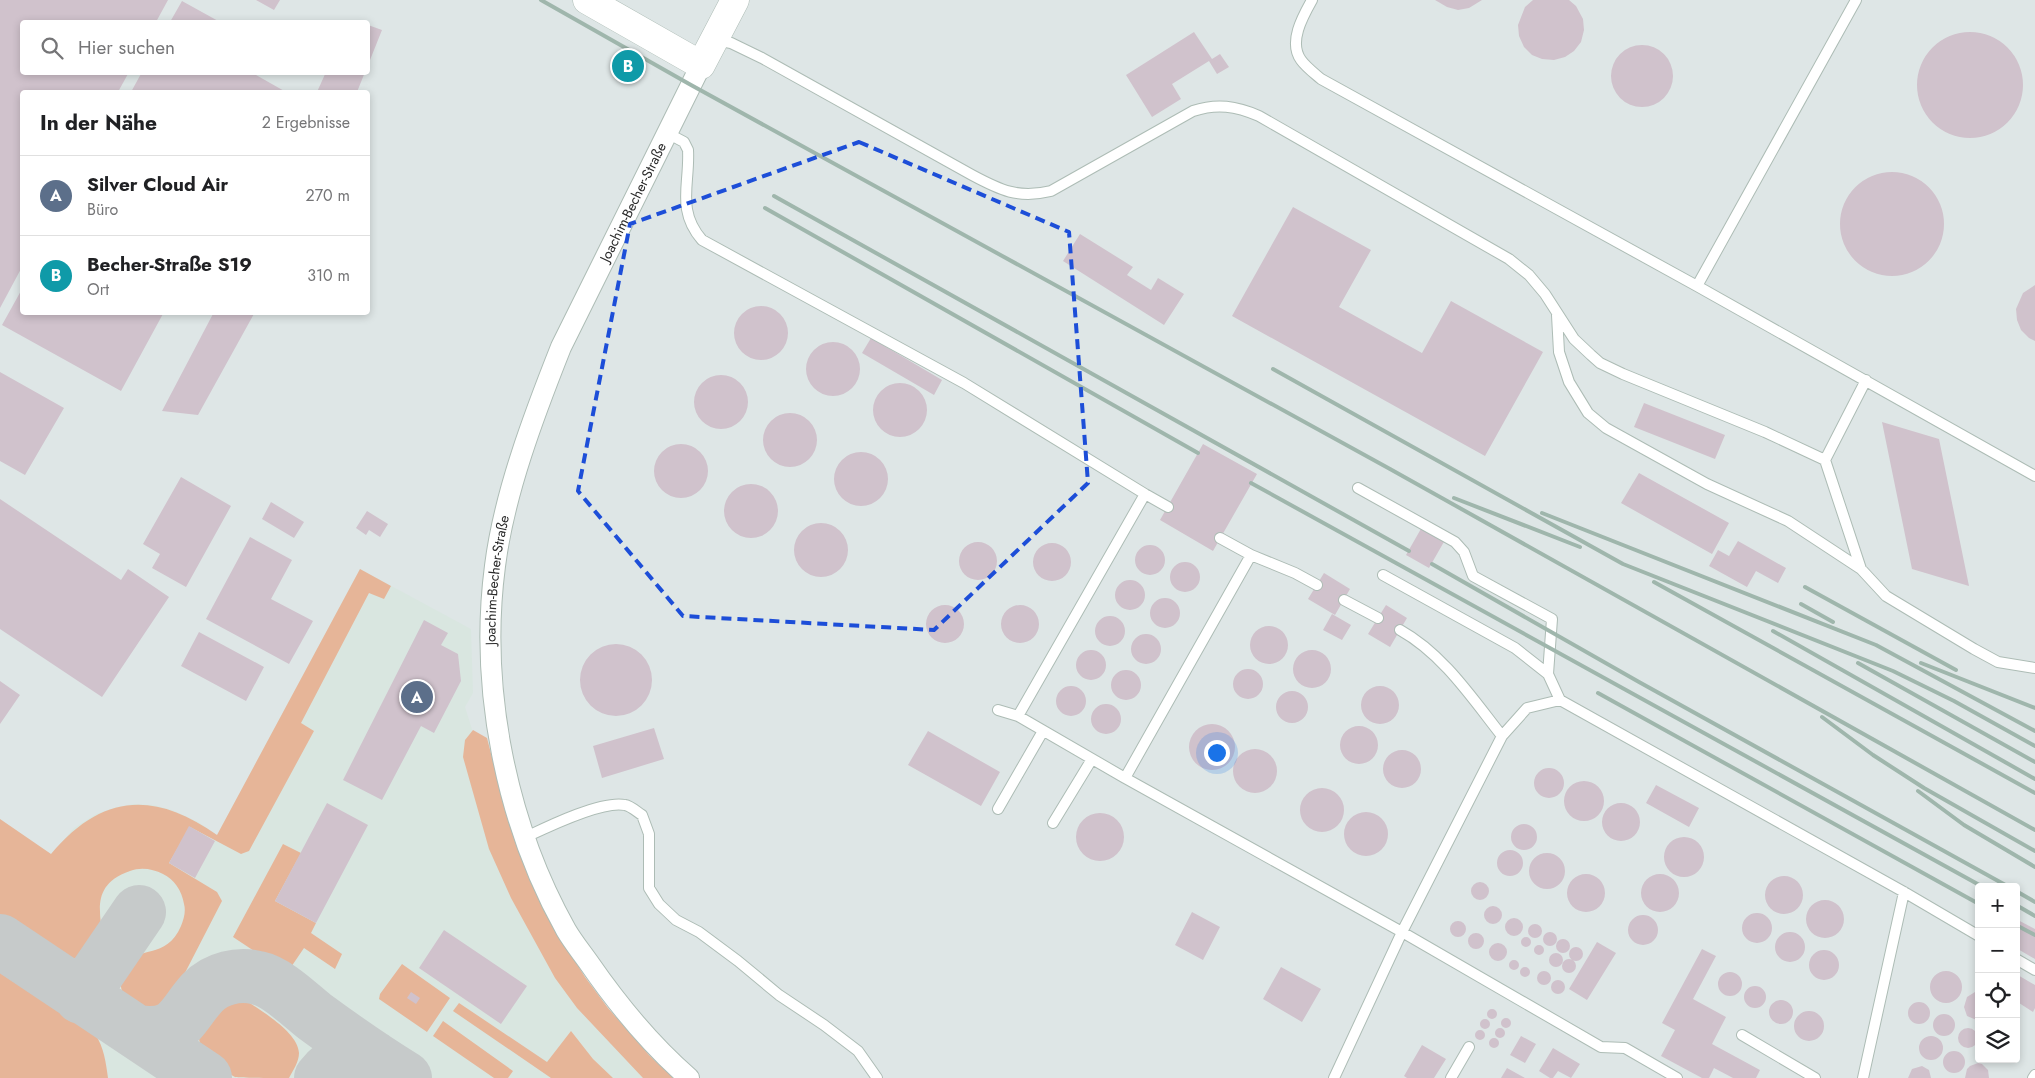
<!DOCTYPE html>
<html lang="de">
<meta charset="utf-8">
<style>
:root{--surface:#fff;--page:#f2f2f2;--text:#202124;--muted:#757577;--line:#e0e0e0;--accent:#2b855c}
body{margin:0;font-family:Jost,sans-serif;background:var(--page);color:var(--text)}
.controls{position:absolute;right:15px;bottom:15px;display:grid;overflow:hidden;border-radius:5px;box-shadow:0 2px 8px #0003}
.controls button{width:45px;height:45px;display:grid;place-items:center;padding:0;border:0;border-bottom:1px solid var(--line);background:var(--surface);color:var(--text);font:25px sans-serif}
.you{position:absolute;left:1216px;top:752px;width:18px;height:18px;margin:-12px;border:4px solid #fff;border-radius:50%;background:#1a73e8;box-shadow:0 0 0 8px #1a73e833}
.badge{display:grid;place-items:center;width:32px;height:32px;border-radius:50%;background:var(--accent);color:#fff;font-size:16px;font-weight:700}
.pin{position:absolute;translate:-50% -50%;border:2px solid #fff;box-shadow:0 1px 5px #0006}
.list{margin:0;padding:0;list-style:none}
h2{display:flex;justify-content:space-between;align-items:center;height:65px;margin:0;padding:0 20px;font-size:21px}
h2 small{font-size:16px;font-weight:400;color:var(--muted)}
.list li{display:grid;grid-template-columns:32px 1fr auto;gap:15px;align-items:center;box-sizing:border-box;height:80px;padding:0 20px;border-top:1px solid var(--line)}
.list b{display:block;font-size:19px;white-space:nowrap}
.list p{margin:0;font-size:16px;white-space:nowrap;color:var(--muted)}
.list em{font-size:16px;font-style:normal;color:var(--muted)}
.icon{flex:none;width:28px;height:28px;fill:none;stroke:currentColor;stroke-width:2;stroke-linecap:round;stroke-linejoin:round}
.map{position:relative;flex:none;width:2035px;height:1078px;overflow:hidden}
.search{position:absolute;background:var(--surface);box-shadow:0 2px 8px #0003;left:20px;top:20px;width:350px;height:55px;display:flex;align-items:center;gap:12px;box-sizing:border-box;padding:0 18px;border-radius:5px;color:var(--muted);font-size:19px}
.panel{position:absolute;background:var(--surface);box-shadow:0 2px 8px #0003;left:20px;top:90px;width:350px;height:225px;border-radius:5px}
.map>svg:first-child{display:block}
</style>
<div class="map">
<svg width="2035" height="1078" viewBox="0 0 2035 1078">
<rect width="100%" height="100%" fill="#eedde9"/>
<!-- industrial -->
<path fill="#dee6e6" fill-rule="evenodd" d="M0 0H2035V1078H0ZM22 22H368V72H22ZM22 92H368V312H22ZM1979 887H2016V1059H1979Z"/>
<!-- airport -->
<path fill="#d9e6e0" d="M360 569 471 629 473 693 465 707 523 892 656 1078H0V819L51 854 74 828 96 814 117 807 133 804 153 805 172 810 198 822 217 835Z"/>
<!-- green -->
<path fill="#e6b598" d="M360 569 391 586 384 599 369 593 301 723 314 731 249 851 241 854 190 827 169 863 217 892 222 901 171 1000 157 1010 137 1014C122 1006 120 984 119 969 139 943 166 961 181 926 184 919 186 911 184 904 182 891 174 879 163 874 153 869 141 867 130 871 75 890 117 937 94 953 85 959 67 959 57 960L0 921V819L51 854C101 794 154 790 217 835Z
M473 730 487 738 502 796 560 937 585 977 608 1008 649 1055 673 1078H643L577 1008 555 978 511 898 489 849 463 757 465 740Z
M283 844 301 853 275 901 316 923 311 933 342 954 335 969 304 948 287 973 233 937Z
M0 961C28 980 77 1006 95 1034 104 1047 106 1063 108 1078H0Z
M402 964 450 998 427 1032 379 999 380 994Z
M241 999 247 1001C262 1012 298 1032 299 1053 299 1062 293 1070 289 1078 279 1078 242 1078 235 1077 224 1071 199 1052 199 1038 199 1031 205 1023 209 1017 217 1004 226 1001 241 999Z
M459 1003 547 1062 571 1031 593 1059 613 1078H551L453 1011Z
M443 1021 513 1071 508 1078H494L433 1036Z"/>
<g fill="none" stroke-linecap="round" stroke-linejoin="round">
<!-- taxiway -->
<path stroke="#c6caca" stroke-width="54" d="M0 941 205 1078
M81 997 139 912
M137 1032C179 1037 179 1019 202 993 216 978 239 973 258 978 277 982 299 1004 314 1016 344 1038 374 1059 405 1078
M321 1078C336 1059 350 1054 374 1058"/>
</g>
<!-- building -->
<path fill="#d0c2cc" d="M0 0H168L156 22H22V72H129L118 92H22V267L0 308Z
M256 0H280L274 10Z
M1435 0H1482L1469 8 1458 10 1447 7Z
M1533 0H1569L1576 6 1583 19 1584 30 1581 42 1574 51 1565 57 1554 60 1542 59 1532 55 1524 47 1519 36 1518 25 1525 7Z
M182 1 220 22H170Z
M368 25 382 30 368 65Z
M1917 85a53 53 0 1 1 106 0a53 53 0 1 1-106 0Z
M1194 32 1212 59 1220 54 1229 67 1217 74 1209 61 1172 84 1181 99 1152 117 1126 75Z
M1611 76a31 31 0 1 1 62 0a31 31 0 1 1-62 0Z
M621 57 639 67 635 74 617 64Z
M142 72H257L256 75 286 92H131Z
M326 72H365L357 92H317Z
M1840 224a52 52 0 1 1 104 0a52 52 0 1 1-104 0Z
M1293 207 1371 250 1339 307 1422 353 1451 301 1543 352 1485 456 1232 316Z
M1080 234 1133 267 1127 275 1151 290 1158 278 1184 294 1164 325 1063 261Z
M2035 285V341L2029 338 2021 330 2017 320 2016 309 2023 293Z
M22 289V312H164L121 391 2 325Z
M734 333a27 27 0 1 1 54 0a27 27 0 1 1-54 0Z
M214 312H255L198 415 162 411Z
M871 338 942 380 934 395 862 353Z
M806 369a27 27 0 1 1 54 0a27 27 0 1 1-54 0Z
M0 372 64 408 25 475 0 461Z
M694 402a27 27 0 1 1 54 0a27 27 0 1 1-54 0Z
M873 410a27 27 0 1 1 54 0a27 27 0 1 1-54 0Z
M1644 403 1725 435 1715 459 1634 427Z
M763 440a27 27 0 1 1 54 0a27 27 0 1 1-54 0Z
M1882 422 1939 439 1969 586 1912 569Z
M1203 444 1257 474 1213 551 1160 520Z
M654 471a27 27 0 1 1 54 0a27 27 0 1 1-54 0Z
M834 479a27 27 0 1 1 54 0a27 27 0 1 1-54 0Z
M1639 473 1729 523 1712 554 1621 503Z
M181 477 231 506 186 587 152 568 160 554 143 544Z
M724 511a27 27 0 1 1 54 0a27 27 0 1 1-54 0Z
M0 499 121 580 128 569 169 597 102 697 0 629Z
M271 502 304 522 294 538 262 519Z
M367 511 388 524 380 537 369 530 366 535 356 528Z
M794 550a27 27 0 1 1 54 0a27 27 0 1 1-54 0Z
M1422 527 1445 540 1429 568 1406 555Z
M250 537 292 560 271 599 313 621 289 664 206 619Z
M1738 541 1786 568 1778 583 1756 571 1747 587 1709 566 1718 550 1729 556Z
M959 561a19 19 0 1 1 38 0a19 19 0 1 1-38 0Z
M1033 562a19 19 0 1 1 38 0a19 19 0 1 1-38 0Z
M1135 560a15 15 0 1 1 30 0a15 15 0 1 1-30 0Z
M1170 577a15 15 0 1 1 30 0a15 15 0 1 1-30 0Z
M1324 573 1350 589 1335 615 1308 599Z
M1115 595a15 15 0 1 1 30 0a15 15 0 1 1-30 0Z
M1150 613a15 15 0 1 1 30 0a15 15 0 1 1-30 0Z
M1001 624a19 19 0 1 1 38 0a19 19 0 1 1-38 0Z
M926 624a19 19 0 1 1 38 0a19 19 0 1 1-38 0Z
M1386 605 1407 618 1390 647 1368 634Z
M1332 614 1351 625 1342 640 1323 630Z
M1095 631a15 15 0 1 1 30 0a15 15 0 1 1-30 0Z
M424 620 448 633 441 645 458 654 461 681 434 733 421 726 382 800 343 780Z
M1250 645a19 19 0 1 1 38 0a19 19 0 1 1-38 0Z
M199 632 264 667 246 701 181 666Z
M1131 649a15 15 0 1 1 30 0a15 15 0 1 1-30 0Z
M580 680a36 36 0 1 1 72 0a36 36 0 1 1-72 0Z
M1076 665a15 15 0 1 1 30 0a15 15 0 1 1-30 0Z
M1293 669a19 19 0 1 1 38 0a19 19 0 1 1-38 0Z
M1233 684a15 15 0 1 1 30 0a15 15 0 1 1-30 0Z
M1111 685a15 15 0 1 1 30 0a15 15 0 1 1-30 0Z
M0 681 20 695 0 724Z
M1056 701a15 15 0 1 1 30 0a15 15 0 1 1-30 0Z
M1361 705a19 19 0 1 1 38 0a19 19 0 1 1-38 0Z
M1276 707a16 16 0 1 1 32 0a16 16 0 1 1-32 0Z
M1091 719a15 15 0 1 1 30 0a15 15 0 1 1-30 0Z
M1189 747a23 23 0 1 1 46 0a23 23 0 1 1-46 0Z
M1340 745a19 19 0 1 1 38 0a19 19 0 1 1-38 0Z
M654 728 664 759 602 778 593 746Z
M928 731 1000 772 981 806 908 765Z
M1233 771a22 22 0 1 1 44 0a22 22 0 1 1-44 0Z
M1383 769a19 19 0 1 1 38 0a19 19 0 1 1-38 0Z
M1534 783a15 15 0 1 1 30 0a15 15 0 1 1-30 0Z
M1564 801a20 20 0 1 1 40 0a20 20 0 1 1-40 0Z
M1656 785 1699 808 1689 827 1646 803Z
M1300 810a22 22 0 1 1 44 0a22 22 0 1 1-44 0Z
M1602 822a19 19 0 1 1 38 0a19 19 0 1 1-38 0Z
M327 803 368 825 316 923 275 901Z
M1344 834a22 22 0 1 1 44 0a22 22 0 1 1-44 0Z
M1076 837a24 24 0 1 1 48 0a24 24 0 1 1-48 0Z
M1511 837a13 13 0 1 1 26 0a13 13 0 1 1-26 0Z
M189 826 215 841 195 878 169 863Z
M1664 857a20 20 0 1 1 40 0a20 20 0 1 1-40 0Z
M1497 863a13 13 0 1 1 26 0a13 13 0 1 1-26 0Z
M1529 871a18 18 0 1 1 36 0a18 18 0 1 1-36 0Z
M1567 893a19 19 0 1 1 38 0a19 19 0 1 1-38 0Z
M1641 893a19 19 0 1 1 38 0a19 19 0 1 1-38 0Z
M1765 895a19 19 0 1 1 38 0a19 19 0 1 1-38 0Z
M1471 891a9 9 0 1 1 18 0a9 9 0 1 1-18 0Z
M1806 919a19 19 0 1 1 38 0a19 19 0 1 1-38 0Z
M1484 915a9 9 0 1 1 18 0a9 9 0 1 1-18 0Z
M1192 912 1220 927 1203 960 1175 945Z
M1742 928a15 15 0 1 1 30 0a15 15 0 1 1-30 0Z
M1628 930a15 15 0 1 1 30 0a15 15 0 1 1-30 0Z
M1505 927a9 9 0 1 1 18 0a9 9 0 1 1-18 0Z
M2016 919 2035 929V959L2016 948Z
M1450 929a8 8 0 1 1 16 0a8 8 0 1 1-16 0Z
M1528 931a7 7 0 1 1 14 0a7 7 0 1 1-14 0Z
M444 930 527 986 501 1024 419 968Z
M1775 947a15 15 0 1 1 30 0a15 15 0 1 1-30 0Z
M1543 939a7 7 0 1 1 14 0a7 7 0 1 1-14 0Z
M1468 941a8 8 0 1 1 16 0a8 8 0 1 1-16 0Z
M1521 942a5 5 0 1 1 10 0a5 5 0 1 1-10 0Z
M1556 946a7 7 0 1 1 14 0a7 7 0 1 1-14 0Z
M1597 942 1616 953 1587 1000 1569 989Z
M1489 952a9 9 0 1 1 18 0a9 9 0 1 1-18 0Z
M1534 950a5 5 0 1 1 10 0a5 5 0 1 1-10 0Z
M1569 954a7 7 0 1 1 14 0a7 7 0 1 1-14 0Z
M1702 949 1716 956 1693 999 1726 1017 1712 1044 1760 1070 1756 1078H1733L1714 1068 1709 1078H1702L1661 1056 1675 1030 1662 1023Z
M1809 965a15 15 0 1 1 30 0a15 15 0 1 1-30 0Z
M1549 960a7 7 0 1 1 14 0a7 7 0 1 1-14 0Z
M1562 966a7 7 0 1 1 14 0a7 7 0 1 1-14 0Z
M1509 965a5 5 0 1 1 10 0a5 5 0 1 1-10 0Z
M1520 972a5 5 0 1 1 10 0a5 5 0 1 1-10 0Z
M1281 967 1321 989 1302 1022 1263 999Z
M1930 987a16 16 0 1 1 32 0a16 16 0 1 1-32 0Z
M1537 978a7 7 0 1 1 14 0a7 7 0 1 1-14 0Z
M1718 984a12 12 0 1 1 24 0a12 12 0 1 1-24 0Z
M2016 974 2035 985V1008L2033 1012 2016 1001Z
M1551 987a7 7 0 1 1 14 0a7 7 0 1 1-14 0Z
M1744 997a11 11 0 1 1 22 0a11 11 0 1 1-22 0Z
M411 992 420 998 416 1004 407 998Z
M1975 992H1979V1021L1967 1016 1964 1007 1967 997Z
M1769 1012a12 12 0 1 1 24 0a12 12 0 1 1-24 0Z
M1908 1013a11 11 0 1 1 22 0a11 11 0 1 1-22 0Z
M1487 1014a5 5 0 1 1 10 0a5 5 0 1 1-10 0Z
M1794 1026a15 15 0 1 1 30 0a15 15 0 1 1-30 0Z
M1933 1025a11 11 0 1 1 22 0a11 11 0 1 1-22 0Z
M1501 1023a5 5 0 1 1 10 0a5 5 0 1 1-10 0Z
M1480 1024a5 5 0 1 1 10 0a5 5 0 1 1-10 0Z
M1958 1038a10 10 0 1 1 20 0a10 10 0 1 1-20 0Z
M1495 1033a5 5 0 1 1 10 0a5 5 0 1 1-10 0Z
M1475 1035a5 5 0 1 1 10 0a5 5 0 1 1-10 0Z
M1919 1048a12 12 0 1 1 24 0a12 12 0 1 1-24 0Z
M1521 1036 1536 1044 1525 1063 1510 1055Z
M1489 1043a5 5 0 1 1 10 0a5 5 0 1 1-10 0Z
M1422 1045 1446 1059 1434 1078H1407L1404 1076Z
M1553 1048 1580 1064 1571 1078 1558 1071 1553 1078H1550L1539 1071Z
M1943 1062a11 11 0 1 1 22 0a11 11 0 1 1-22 0Z
M1978 1063 1982 1064 1988 1070 1989 1078H1965L1967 1069 1970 1066Z
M1922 1066 1929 1070 1931 1078H1908L1912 1069Z
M1507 1068 1525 1078H1501Z"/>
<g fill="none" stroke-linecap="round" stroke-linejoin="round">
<defs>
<path id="lane" d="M1312 0C1303 16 1288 42 1301 60 1306 67 1314 73 1321 79L1697 286 2035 476
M716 40 731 43 762 58 972 175C1000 190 1018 199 1051 191L1193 111C1217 103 1236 106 1259 116L1509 259 1529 275 1545 294 1574 339 1591 355 1600 363 1623 374 1765 432 1825 460
M667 133 684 142 688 150C690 184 676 210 702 240L964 383 1145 494
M1697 286 1856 0
M1557 315 1559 352 1569 382 1588 413 1606 428 1707 484 1788 521 1861 569 1886 596 1974 649 1998 662 2035 668
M1358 488 1455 542 1464 552 1473 576 1552 619 1548 674
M1220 538 1251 555
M1861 569 1825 460 1866 380
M1383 575 1515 648 1548 674 1560 700
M1317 585 1295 573 1251 555 1125 778 1402 932 1601 1047 1625 1048 1677 1078
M1344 600 1378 618
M1400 630C1443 654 1472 698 1502 736
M998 710 1018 716
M1125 778 1018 716 1145 494 1168 507
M998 809 1043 731
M1053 823 1092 759
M526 837C547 827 602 800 625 805 631 806 637 812 642 815L649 834V888L659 904 676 920 699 932 738 961 779 995 824 1025 858 1051 877 1078
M2016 959 2035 970
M1742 1035 1815 1078
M1334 1078 1402 932 1502 736 1527 708 1560 700 1904 892 1979 936
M1451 1078 1469 1047
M1863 1078 1904 892
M2033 1078 2035 1075"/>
<g id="street">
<path id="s1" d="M689 1078C651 1045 618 1005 589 963 582 953 573 942 566 930 506 823 479 688 495 566 504 494 534 415 561 347L701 65"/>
</g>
<path id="secondary" d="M587 0 701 65 735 0"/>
</defs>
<!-- lane casing -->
<use href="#lane" stroke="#adbcb5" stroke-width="12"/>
<!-- street casing -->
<use href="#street" stroke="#adbcb5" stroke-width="22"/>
<!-- secondary casing -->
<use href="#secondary" stroke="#adbcb5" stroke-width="29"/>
<!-- lane -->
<use href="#lane" stroke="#fff" stroke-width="10"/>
<!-- street -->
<use href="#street" stroke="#fff" stroke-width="20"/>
<!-- secondary -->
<use href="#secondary" stroke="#fff" stroke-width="28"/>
<!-- rail -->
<path stroke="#9fb6ac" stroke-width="4" d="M541 0 691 85 1390 469 2035 830
M774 196 1409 551
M765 208 1198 453
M1273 369 1623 564 1893 671 1954 701 2035 746
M1251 483 1983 887
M1454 498 1580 547
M1542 513 1876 645 2035 731
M1432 564 1639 682 2009 887
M1654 582 2035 793
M1805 587 1956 670
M1801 604 1833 622
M1773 631 2035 779
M1858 663 2035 762
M1921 663 2035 708
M1598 693 1979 904
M1822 717 1873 755 1924 788 2035 851
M1918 791 1964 825 2035 867
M2016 891 2035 902
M2016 905 2035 916
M2016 925 2035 935"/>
</g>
<!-- marked area -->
<path fill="none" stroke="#1d4ed8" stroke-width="4" stroke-dasharray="10 6" stroke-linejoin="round" d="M859 142 1069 232 1088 483 934 630 683 616 578 491 630 224Z"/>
<g text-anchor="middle" stroke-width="5" stroke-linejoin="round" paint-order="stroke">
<!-- street labels -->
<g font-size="14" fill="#2b2b2b" stroke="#fff">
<text dy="5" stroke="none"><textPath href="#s1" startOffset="961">Joachim-Becher-Straße</textPath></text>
<text dy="5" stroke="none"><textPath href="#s1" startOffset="556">Joachim-Becher-Straße</textPath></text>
</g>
</g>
</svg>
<div class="controls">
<button>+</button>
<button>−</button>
<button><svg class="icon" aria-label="locate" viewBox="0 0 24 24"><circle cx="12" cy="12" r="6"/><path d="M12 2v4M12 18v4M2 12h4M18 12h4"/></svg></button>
<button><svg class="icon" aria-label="layers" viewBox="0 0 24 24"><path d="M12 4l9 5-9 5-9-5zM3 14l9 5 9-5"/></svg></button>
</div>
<div class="you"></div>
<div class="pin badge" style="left:417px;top:697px;background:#5c6f8a">A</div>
<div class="pin badge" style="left:628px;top:66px;background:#0f9aa8">B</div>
<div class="search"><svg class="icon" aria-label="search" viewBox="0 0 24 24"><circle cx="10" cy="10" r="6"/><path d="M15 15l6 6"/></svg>Hier suchen</div>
<section class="panel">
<h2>In der Nähe<small>2 Ergebnisse</small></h2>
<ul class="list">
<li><span class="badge" style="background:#5c6f8a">A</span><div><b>Silver Cloud Air</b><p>Büro</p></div><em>270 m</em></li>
<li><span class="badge" style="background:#0f9aa8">B</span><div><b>Becher-Straße S19</b><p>Ort</p></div><em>310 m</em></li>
</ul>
</section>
</div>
